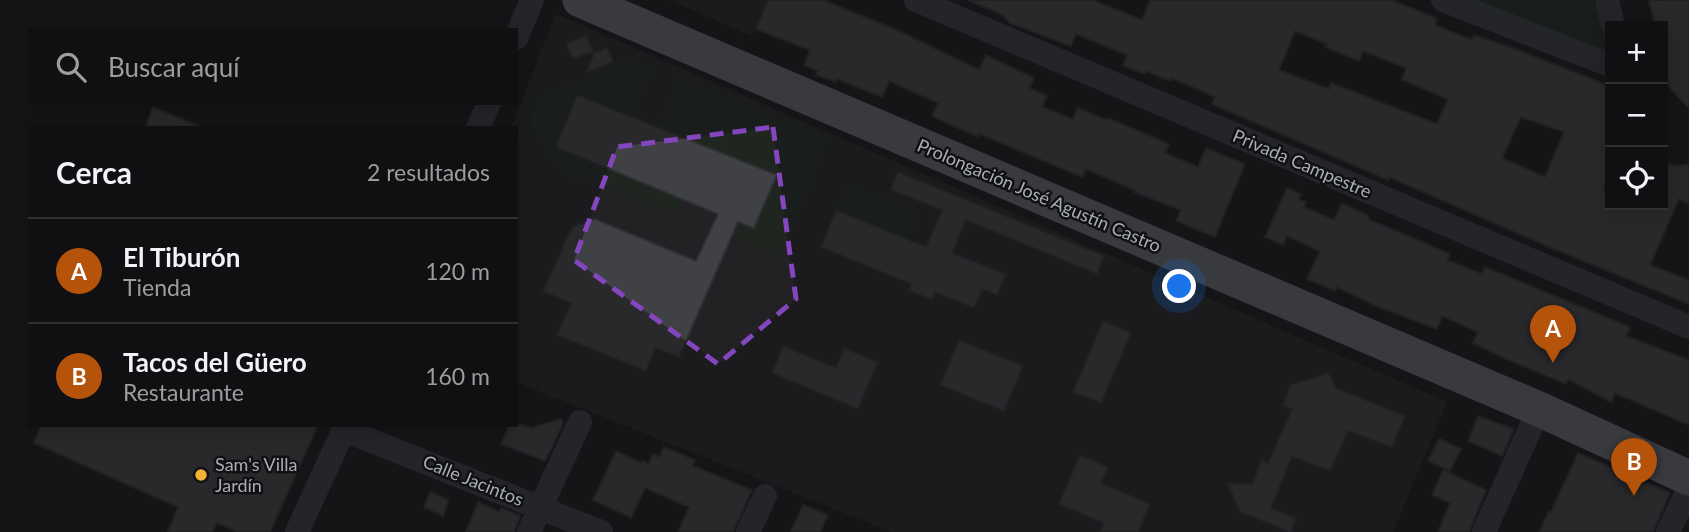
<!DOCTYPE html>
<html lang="es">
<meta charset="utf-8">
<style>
:root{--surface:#101012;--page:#19191b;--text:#f1f3f6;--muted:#9c9d9f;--line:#303032;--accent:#b45309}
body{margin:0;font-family:Lato,sans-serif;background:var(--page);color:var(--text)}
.controls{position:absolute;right:21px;top:21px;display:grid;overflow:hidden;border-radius:0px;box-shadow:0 4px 18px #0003}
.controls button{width:63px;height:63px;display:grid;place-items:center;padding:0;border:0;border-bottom:2px solid var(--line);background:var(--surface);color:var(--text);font:35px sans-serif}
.you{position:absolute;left:1180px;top:287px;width:24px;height:24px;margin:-18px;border:5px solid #fff;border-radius:50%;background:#1a73e8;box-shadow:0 0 0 10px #1a73e833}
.badge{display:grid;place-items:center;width:46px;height:46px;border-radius:50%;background:var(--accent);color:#fff;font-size:23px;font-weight:700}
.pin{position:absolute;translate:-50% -58px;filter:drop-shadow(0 2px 4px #0008)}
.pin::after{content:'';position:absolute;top:37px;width:24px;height:21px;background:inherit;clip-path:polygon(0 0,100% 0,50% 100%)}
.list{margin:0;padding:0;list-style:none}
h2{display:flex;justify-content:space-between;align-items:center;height:91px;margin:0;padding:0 28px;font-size:30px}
h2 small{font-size:23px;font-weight:400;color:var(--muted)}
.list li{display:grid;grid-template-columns:46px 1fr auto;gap:21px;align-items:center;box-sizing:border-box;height:105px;padding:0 28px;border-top:2px solid var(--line)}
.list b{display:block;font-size:26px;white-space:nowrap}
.list p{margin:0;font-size:23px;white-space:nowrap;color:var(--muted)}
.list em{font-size:23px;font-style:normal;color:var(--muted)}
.icon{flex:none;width:38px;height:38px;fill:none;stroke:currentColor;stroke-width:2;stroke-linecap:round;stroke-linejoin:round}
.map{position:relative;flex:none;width:1689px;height:532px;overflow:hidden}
.search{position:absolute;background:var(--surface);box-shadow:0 4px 18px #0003;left:28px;top:28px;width:490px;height:77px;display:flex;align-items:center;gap:18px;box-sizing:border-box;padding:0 24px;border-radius:0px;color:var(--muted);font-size:26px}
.panel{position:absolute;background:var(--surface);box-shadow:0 4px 18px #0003;left:28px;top:126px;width:490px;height:301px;border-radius:0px}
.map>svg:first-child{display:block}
</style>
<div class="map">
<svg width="1689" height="532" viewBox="0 0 1689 532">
<rect width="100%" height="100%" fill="#161618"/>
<!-- built -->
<path fill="#222225" d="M670 0H768L752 36Z
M556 14 1447 402 1393 532H892L516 382V128H511Z"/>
<!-- green -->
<path fill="#1e261f" d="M1469 0H1617L1610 26V53Z
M630 59 652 68 632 117 577 95 556 146 683 200 677 215 583 175 580 182 563 175 528 122 535 98Z
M678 77 829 137 783 256 722 229 727 217 755 228 776 175 659 128Z
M847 184 921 212 911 239 836 210Z"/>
<!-- building -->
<path fill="#404145" stroke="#303034" stroke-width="2" fill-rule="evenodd" d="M768 0H823L899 31 979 70 986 55 1034 78 1029 88 1047 96 1042 107 1073 119 1078 108 1107 120 1108 118 1169 144 1165 153 1198 167 1206 148 1245 164 1215 237 1176 221 1181 210 1134 192 1135 190 1086 169 1082 177 980 134 978 137 932 116 938 103 889 81 882 97 837 79 836 82 816 75 818 71 804 65 810 50 756 29Z
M968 0H1092L1142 20 1150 0H1391L1436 18 1435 25 1454 33 1472 40 1474 35 1515 49 1610 86V173L1604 190 1610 193V205H1663V163L1676 166 1689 164V204L1679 199 1650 265 1689 280V304L1547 246 1389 177 1388 180 1212 104 1215 97 1195 88 1171 78 1170 81 1146 71 1145 74 1123 66 1127 55 1076 34 1071 46 1010 23 1003 15ZM1295 31 1327 44 1325 47 1359 61 1363 51 1406 68 1402 80 1448 99 1437 124 1331 83 1329 89 1279 70ZM1521 117 1564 132 1545 177 1502 158Z
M1649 0H1689V108L1669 87 1663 52V23L1655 25Z
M586 36 593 51 573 59 566 44Z
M607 47 613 62 586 73 594 53Z
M577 95 777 175 754 228 738 222 679 357 655 348 646 371 557 335 571 303 543 291 572 227 595 219 696 261 718 214 556 147Z
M153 107 203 128H145Z
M898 172 1104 256 1097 274 966 220 952 253 1006 274 997 295 982 289 974 308 935 292 932 300 908 290 911 284 821 247 836 210 926 247 942 210 891 190Z
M1287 188 1301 194 1299 200 1306 202 1304 207 1334 220 1342 203 1369 216 1368 219 1450 254 1447 260 1482 274 1485 267 1630 327 1626 336 1689 360V425L1615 393 1611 402 1568 379 1566 384 1504 358 1473 343 1478 332 1442 316 1437 329 1376 306 1337 287 1335 291 1307 279 1320 251 1287 236 1283 245 1265 237Z
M1103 321 1131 333 1101 403 1073 392Z
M959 340 1023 366 1004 411 940 385Z
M783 346 836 368 844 348 878 362 858 409 772 373Z
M1328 373 1336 388 1405 416 1392 447 1348 431 1330 471 1292 456 1271 508 1296 518 1291 532 1240 512 1227 483 1252 484 1262 460 1268 463 1292 409 1283 406 1290 385Z
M1478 416 1514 429 1502 456 1468 441Z
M561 419 563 424 545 461 501 444 509 425H523L531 428Z
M41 425H318L270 532H239L217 523 212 532H168L178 507 34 443Z
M1439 439 1461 449 1450 471 1428 461Z
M664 447 695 460 693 466 752 490 733 532H678L689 507 645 488 631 518 593 500 616 451 642 463 643 460 648 464 653 454 659 457Z
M1578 453 1670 493 1653 532H1539L1549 511 1551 512Z
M1080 455 1108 467 1101 483 1150 504 1138 532H1100L1104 523 1059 504Z
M1443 470 1486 490 1469 532H1438L1450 503 1432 495Z
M430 492 448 500 443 516 424 507Z
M478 502 499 512 501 508 520 516 514 532H466Z
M803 505 828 515 820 532H791Z"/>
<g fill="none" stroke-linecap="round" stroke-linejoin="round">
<!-- minor -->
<path stroke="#37383d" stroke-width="24" d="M916 0 1689 327
M1443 0 1610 65
M1607 0 1613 26
M516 38 532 0
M478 128 489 103
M344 430 601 532
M297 532 346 425
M529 532 580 422
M748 532 765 496
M1484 532 1539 409
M1668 532 1689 488"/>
<!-- highway -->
<path stroke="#63666e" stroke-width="35" d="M580 0 1539 409 1689 478"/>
</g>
<!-- marked area -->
<path d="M0 0H1689V532H0ZM773 127 796 299 718 364 574 260 617 147Z" fill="#161618" fill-opacity=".55" fill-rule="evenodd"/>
<path fill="none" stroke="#8446be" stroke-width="5" stroke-dasharray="14 9" stroke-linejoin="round" d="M773 127 796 299 718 364 574 260 617 147Z"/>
<!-- markers -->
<circle fill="#f2b134" stroke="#111113" stroke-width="2.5" cx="201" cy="475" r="7"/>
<g text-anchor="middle" stroke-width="5" stroke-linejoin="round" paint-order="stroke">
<!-- street labels -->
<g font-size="18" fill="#a8adb8" stroke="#111113">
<text transform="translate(1302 164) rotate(23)" y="6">Privada Campestre</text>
<text transform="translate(1039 196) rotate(23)" y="6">Prolongación José Agustín Castro</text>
<text transform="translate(473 481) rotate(22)" y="6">Calle Jacintos</text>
</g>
<!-- poi labels -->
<g font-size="18" fill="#a8adb8" stroke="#111113" text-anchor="start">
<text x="215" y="471">Sam's Villa<tspan x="215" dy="21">Jardín</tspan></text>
</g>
</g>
</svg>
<div class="controls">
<button>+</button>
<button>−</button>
<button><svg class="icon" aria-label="locate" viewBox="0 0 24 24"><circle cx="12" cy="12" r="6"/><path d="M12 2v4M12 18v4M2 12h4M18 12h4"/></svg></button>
</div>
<div class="you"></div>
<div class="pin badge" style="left:1553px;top:363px">A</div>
<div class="pin badge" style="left:1634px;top:496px">B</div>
<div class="search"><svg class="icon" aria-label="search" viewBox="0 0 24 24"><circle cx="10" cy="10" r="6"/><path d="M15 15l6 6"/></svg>Buscar aquí</div>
<section class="panel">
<h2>Cerca<small>2 resultados</small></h2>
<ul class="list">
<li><span class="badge">A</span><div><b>El Tiburón</b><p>Tienda</p></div><em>120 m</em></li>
<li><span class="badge">B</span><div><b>Tacos del Güero</b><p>Restaurante</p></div><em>160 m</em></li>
</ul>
</section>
</div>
